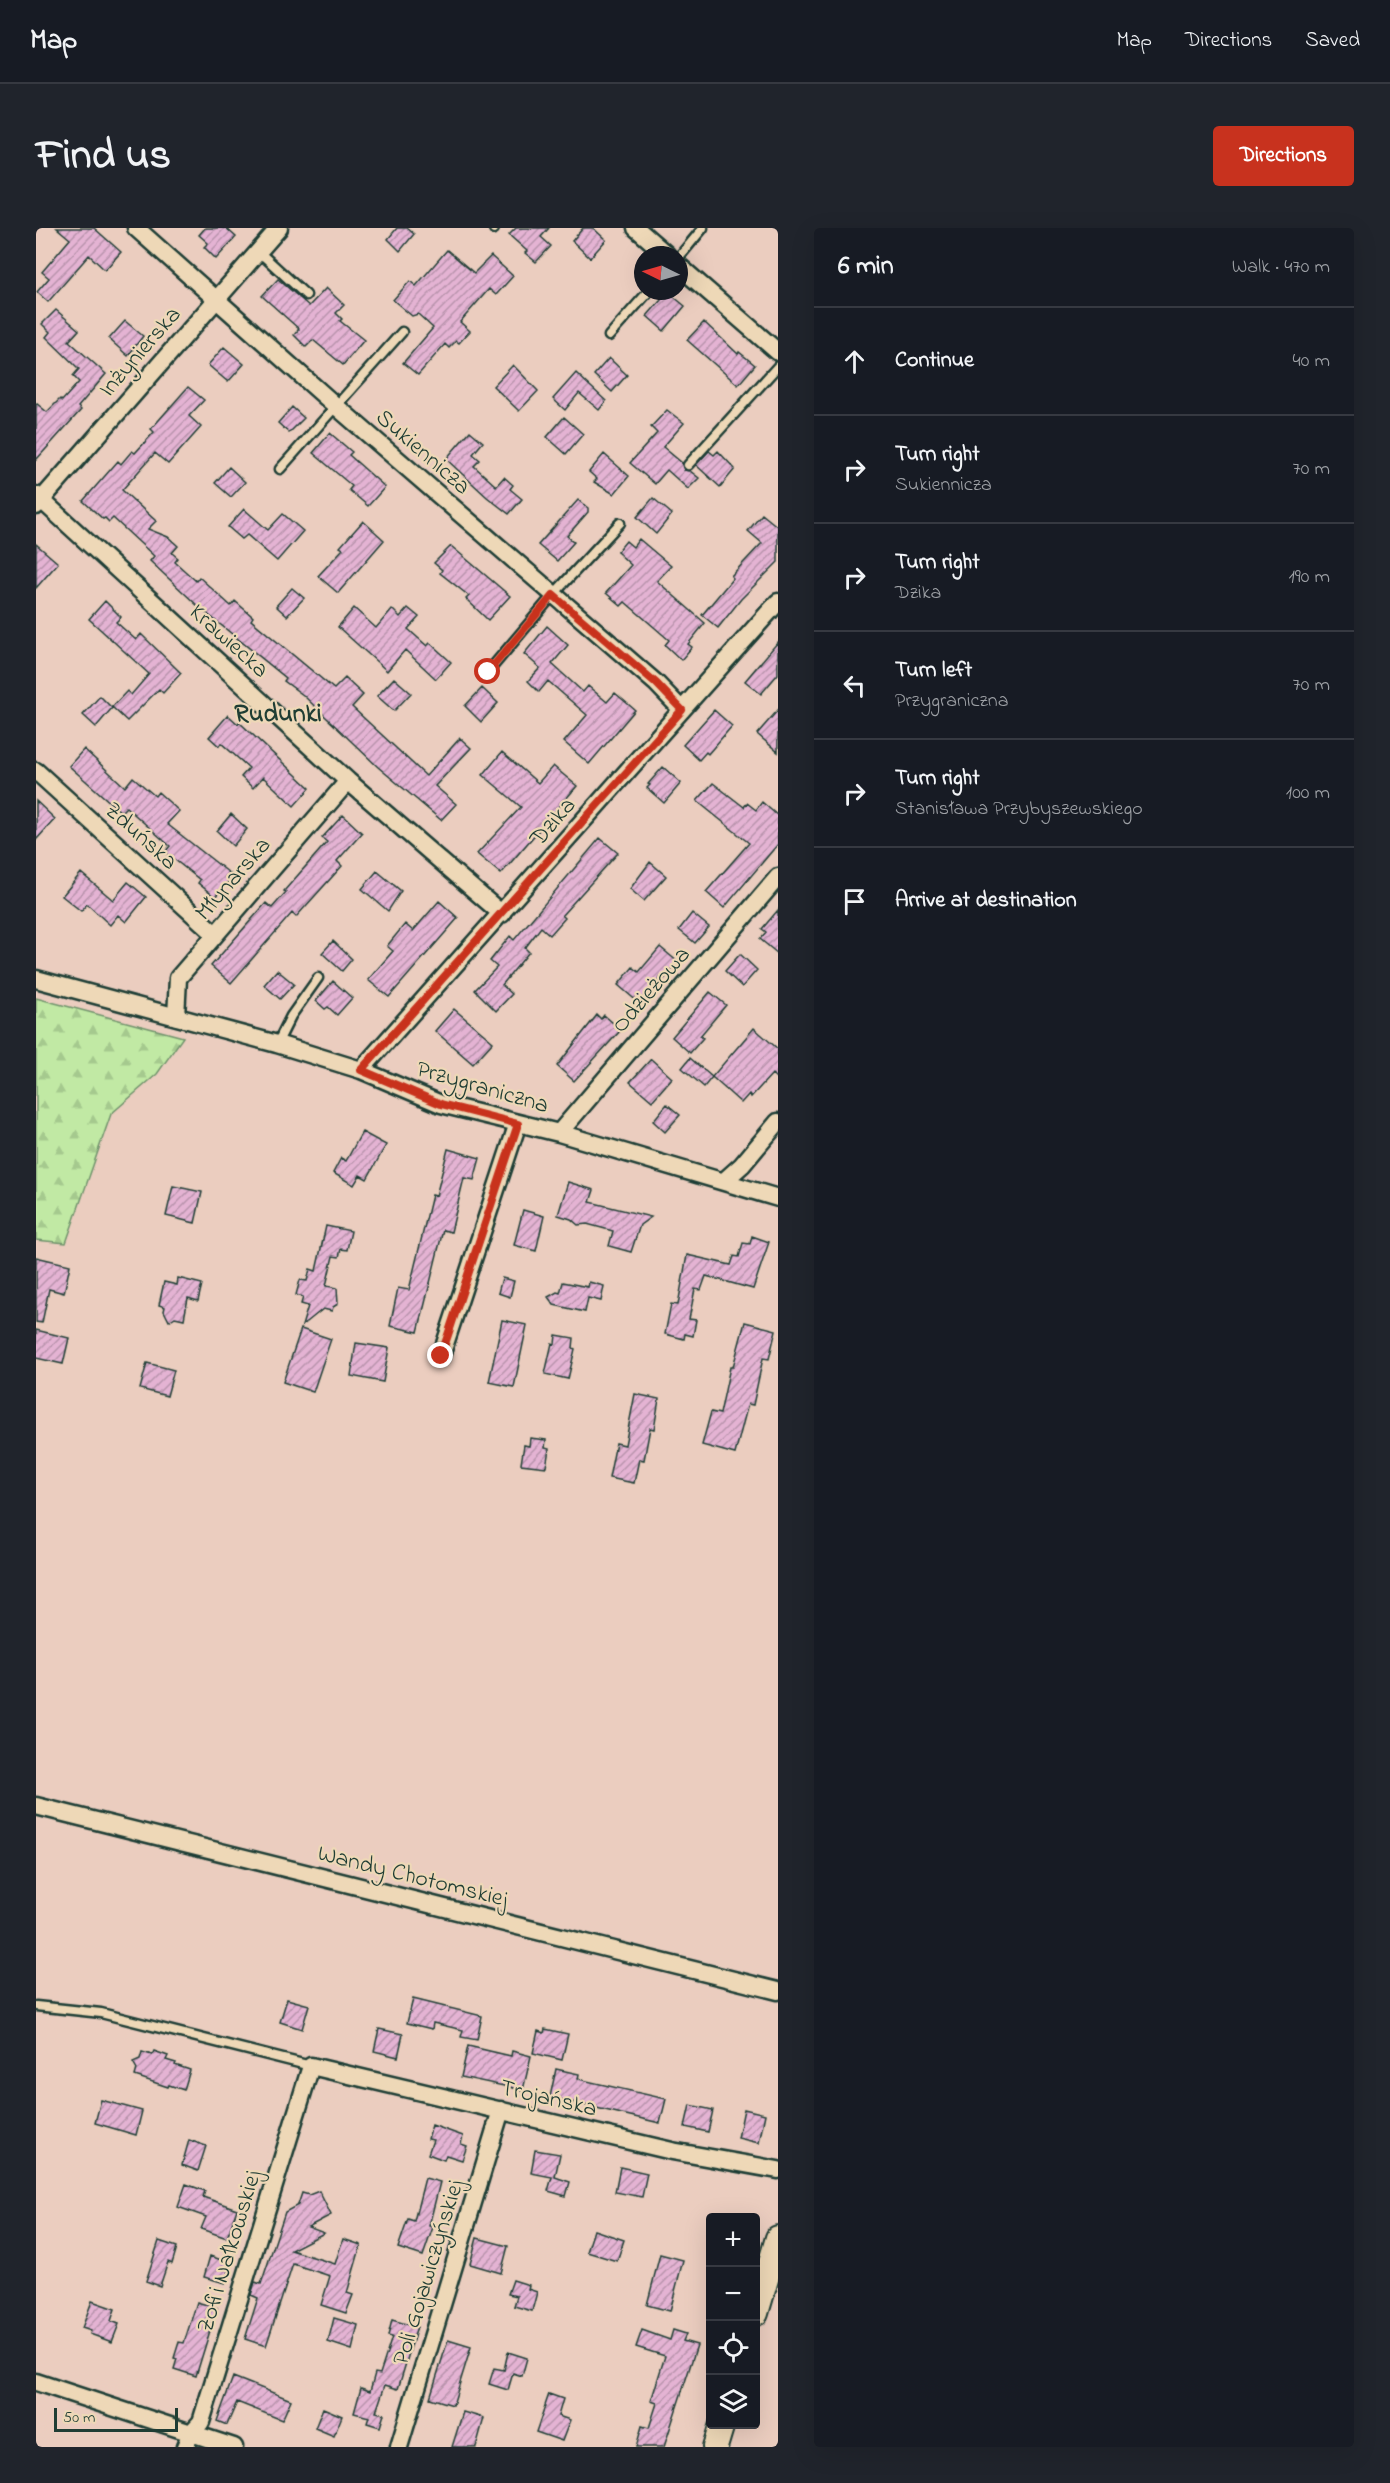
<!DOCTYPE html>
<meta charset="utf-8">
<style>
:root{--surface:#171b24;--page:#20242c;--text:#f1f3f6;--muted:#9ea1a6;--line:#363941;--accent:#c8321e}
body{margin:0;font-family:"Indie Flower",sans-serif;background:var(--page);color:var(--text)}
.controls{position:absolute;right:18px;bottom:18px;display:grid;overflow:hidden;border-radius:6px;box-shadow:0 6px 24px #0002}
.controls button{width:54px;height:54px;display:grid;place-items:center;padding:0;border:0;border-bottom:2px solid var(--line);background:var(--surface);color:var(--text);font:30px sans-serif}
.compass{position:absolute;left:598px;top:18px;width:54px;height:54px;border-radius:50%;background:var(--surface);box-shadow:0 6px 24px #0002;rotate:275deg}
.scale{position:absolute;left:18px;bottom:15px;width:124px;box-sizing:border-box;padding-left:6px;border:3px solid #1f3d34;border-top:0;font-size:16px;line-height:21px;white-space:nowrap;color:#1f3d34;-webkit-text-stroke:4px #eed8b7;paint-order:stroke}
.stop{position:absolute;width:18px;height:18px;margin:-14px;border:4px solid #c8321e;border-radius:50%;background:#fff}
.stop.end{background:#c8321e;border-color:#fff;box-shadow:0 2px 6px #0008}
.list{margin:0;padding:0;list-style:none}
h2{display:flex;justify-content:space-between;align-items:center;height:78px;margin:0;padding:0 24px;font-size:26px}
h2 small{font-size:20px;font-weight:400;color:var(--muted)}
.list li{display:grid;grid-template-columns:39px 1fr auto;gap:18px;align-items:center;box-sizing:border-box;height:108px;padding:0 24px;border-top:2px solid var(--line)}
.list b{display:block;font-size:22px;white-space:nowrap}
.list p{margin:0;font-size:20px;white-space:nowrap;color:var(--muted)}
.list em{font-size:20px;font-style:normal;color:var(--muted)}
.icon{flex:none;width:33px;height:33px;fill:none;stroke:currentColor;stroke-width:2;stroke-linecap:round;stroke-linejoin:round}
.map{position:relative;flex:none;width:742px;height:2219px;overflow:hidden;border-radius:6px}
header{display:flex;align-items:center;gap:36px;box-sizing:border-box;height:84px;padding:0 30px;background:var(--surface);border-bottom:2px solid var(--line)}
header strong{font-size:28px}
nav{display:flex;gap:33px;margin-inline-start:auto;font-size:21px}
.intro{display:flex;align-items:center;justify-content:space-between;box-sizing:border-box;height:144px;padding:0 36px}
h1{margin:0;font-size:42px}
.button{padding:15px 27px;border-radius:6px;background:var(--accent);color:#fff;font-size:21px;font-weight:700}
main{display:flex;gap:36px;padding:0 36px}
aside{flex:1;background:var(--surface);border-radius:6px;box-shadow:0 6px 24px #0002}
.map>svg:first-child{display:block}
</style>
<header>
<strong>Map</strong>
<nav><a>Map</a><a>Directions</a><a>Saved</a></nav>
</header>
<div class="intro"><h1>Find us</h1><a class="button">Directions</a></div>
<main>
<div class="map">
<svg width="742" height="2219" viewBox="0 0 742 2219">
<defs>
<pattern id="forest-firs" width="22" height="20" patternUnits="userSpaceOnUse" patternTransform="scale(1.5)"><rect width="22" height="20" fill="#c1e9a4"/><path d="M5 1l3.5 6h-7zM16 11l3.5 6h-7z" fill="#a5c98e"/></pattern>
<pattern id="building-hatch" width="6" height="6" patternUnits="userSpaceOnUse" patternTransform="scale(1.5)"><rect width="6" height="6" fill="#e4b3d3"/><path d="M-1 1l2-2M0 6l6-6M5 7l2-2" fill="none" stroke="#b893ac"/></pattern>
</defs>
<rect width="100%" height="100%" fill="#ebcdbf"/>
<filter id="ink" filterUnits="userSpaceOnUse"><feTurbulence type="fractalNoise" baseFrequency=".0167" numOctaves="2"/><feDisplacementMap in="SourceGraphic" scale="12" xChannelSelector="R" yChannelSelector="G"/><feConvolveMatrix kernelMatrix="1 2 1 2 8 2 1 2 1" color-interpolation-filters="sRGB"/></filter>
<g filter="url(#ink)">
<!-- forest -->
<path fill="url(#forest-firs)" stroke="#70936c" stroke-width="1.5" d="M0 770 147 809 121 846 75 886 30 1015 0 1012Z"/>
<!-- building -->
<path fill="url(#building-hatch)" stroke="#1f3d34" stroke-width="1.5" d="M21 0H58L85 24 69 42 53 27 12 74 1 64 13 50 6 44 34 11Z
M169 0H190L200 9 180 31 168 19 172 15 163 7Z
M361 0H371L378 6 364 23 352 11Z
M480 0H513L505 9 515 18 500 34 489 25 491 23 473 7Z
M547 0H557L570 12 554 30 536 13Z
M411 22 438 45 455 28 477 48 460 67 453 61 424 94 434 103 423 115 420 113 413 120 409 116 382 147 367 135 397 100 382 86 376 88 357 72 374 53 380 58Z
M242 51 273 78 290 60 308 77 300 85 306 91 304 93 328 112 307 137 277 112 270 119 258 107 263 101 226 68Z
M632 64 649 78 628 103 611 88Z
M20 82 43 102 33 113 70 146 42 179 45 182 0 232V175L11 184 24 171 26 173 43 154 37 148 43 141 10 109 14 104 6 96Z
M89 93 107 108 92 128 73 111Z
M668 94 702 126 703 124 719 137 702 157 651 112Z
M188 119 208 136 192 154 172 137Z
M573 130 591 147 576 164 558 147Z
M477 137 502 163 483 183 457 158Z
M540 145 570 173 563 182 543 165 529 182 517 171Z
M152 159 168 172 153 188 165 199 132 236 119 225 86 262 120 293 112 301 132 309 142 318 136 325 142 330 139 334 160 353 163 349 195 378 199 373 217 389 215 392 298 461 309 450 327 467 316 479 390 548 424 510 435 520 399 558 420 576 405 592 342 539 267 467 248 453 250 450 164 380 114 333 118 328 77 290 73 294 69 290 67 291 47 273 82 233 85 236 96 223 99 225 118 204 115 201Z
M256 179 268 190 253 205 242 195Z
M631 182 648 195 627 219 646 235 648 242 654 243 663 250 652 261 631 242 619 256 594 235 621 205 615 199Z
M528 189 547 206 530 226 511 209Z
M434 203 447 214 437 226 444 232 438 238 460 258 468 249 477 257 474 261 486 271 473 286 451 269 410 231Z
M294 205 316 224 313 227 349 259 332 278 313 262 316 258 277 225Z
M673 223 678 227 682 223 699 241 684 259 660 237Z
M568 226 593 248 578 266 558 254 561 251 553 244Z
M193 239 209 254 195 269 179 255Z
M617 270 636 286 620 306 601 289Z
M542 272 552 280V284L531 308 538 314 521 333 502 317Z
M208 281 232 302 247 286 267 303 241 333 211 307 206 311 192 299Z
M726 286 742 299V334L705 371 682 400 666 387 697 350 695 348 726 315 712 303Z
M327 293 348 312 302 365 282 348 307 321 304 319Z
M603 311 635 338 621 353 669 395 652 416 656 419 645 432 629 417 633 412 589 374 585 378 570 365 595 337 581 324 590 313 597 319Z
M0 316 22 335 0 360Z
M415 318 474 368 452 392 430 371 433 368 404 345 406 342 398 335Z
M256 360 268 370 251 388 240 378Z
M69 373 85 389 80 394 100 412 105 406 145 445 127 465 123 461 91 493 76 479 91 463 95 467 113 446 53 391Z
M318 380 340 400 356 381 364 389 372 380 383 389 372 401 391 418 394 415 415 434 400 451 369 422 351 443 302 399Z
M511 398 532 417 516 436 547 464 552 458 571 474 579 465 599 482 553 536 528 514 551 487 512 453 503 464 492 453 504 440 488 426Z
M742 414V446L725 466 709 453Z
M358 450 375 465 358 483 341 468Z
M446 460 462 475 445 494 429 478Z
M64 468 76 480 60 499 47 487Z
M678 482 696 498 672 526 670 524 663 532 647 517Z
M742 482V524L721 506Z
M192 487 202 496 203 494 274 560 258 578 227 549 217 560 205 549 213 540 185 515 183 518 173 509Z
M48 521 89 559 97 549 119 568 122 564 143 583 131 596 197 648 179 669 162 655 164 652 129 624 134 618 90 579 85 584 33 538Z
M466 524 502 555 517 538 541 558 465 646 441 626 485 579 447 547Z
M627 539 645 555 628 575 611 560 614 557 612 556Z
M677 555 708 579 711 575 720 582 726 574 742 588V616L688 680 670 664 713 615 661 573Z
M0 573 19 591 0 612Z
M195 586 211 601 197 618 181 603Z
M307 587 326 605 301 633 306 638 260 689 256 685 195 755 175 738 230 675 236 680 250 664 248 663 291 614 286 610Z
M564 610 582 625 526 687 529 690 514 707 505 699 489 720 493 724 466 757 476 766 460 783 439 762 461 739 454 733 474 708 478 712Z
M614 634 630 648 608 673 594 661Z
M341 643 365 663 352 683 326 661Z
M45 645 77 672 92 654 110 669 90 694 82 687 74 697 51 676 45 683 26 668Z
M403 673 422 690 353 769 332 752 357 723 351 718 369 696 377 703Z
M742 682V726L724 711 730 704 726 701Z
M656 685 673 699 659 715 643 702Z
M297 713 316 731 306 743 286 725Z
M624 719 642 734 628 751 625 749 603 775 582 757 597 739 603 744Z
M704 726 721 742 706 759 689 743Z
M241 742 258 756 244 771 228 757Z
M297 753 316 770 301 787 292 779 289 781 280 773Z
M674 764 690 777 664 808 667 810 654 825 636 809Z
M418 781 457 814 437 836 399 803Z
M561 787 565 791 568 787 585 802 538 853 521 838Z
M718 800 742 821V852L736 846 715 869 713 866 705 875 676 849 668 859 646 840 654 830 676 849Z
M615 831 636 850 616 873 594 854Z
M631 876 644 887 629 904 617 893Z
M326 904 350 917 331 951 324 947 318 957 297 945 305 930 310 933Z
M412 921 444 930 438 952 428 950 415 1004 407 1002 382 1104 354 1098 362 1060 373 1062 396 967 400 968Z
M532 954 558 962 554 974 615 989 604 997 595 1024 573 1018 577 1003 551 996 542 997 535 991 522 987Z
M137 958 166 964 159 995 130 988Z
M487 982 508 988 500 1023 478 1017Z
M290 998 315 1003 311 1022 305 1021 303 1029 297 1028 290 1058 301 1060 302 1076 297 1079 296 1083 287 1081 266 1098 272 1078 265 1076 267 1069 260 1067 264 1052 271 1053 274 1041 280 1043Z
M716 1008 733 1014 717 1061 670 1048 665 1062 659 1061 653 1091 660 1092 657 1108 649 1106 648 1111 629 1106 635 1076 642 1077 651 1027 695 1037 698 1028 703 1029 707 1015 714 1016Z
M0 1029 34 1037 28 1065 13 1061 6 1095 0 1094Z
M142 1050 166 1056 162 1073 152 1070 148 1091 139 1089 133 1093 128 1083 129 1079 123 1077 128 1054 141 1057Z
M466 1050 478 1053 474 1069 462 1065Z
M527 1054 552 1059 553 1054 568 1058 565 1073 552 1070 549 1084 518 1077 512 1069 521 1064 524 1065Z
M466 1092 491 1097 478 1159 453 1154Z
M709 1094 740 1102 733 1131 727 1130 717 1177 712 1176 699 1226 666 1217 675 1184 684 1186 694 1139H697Z
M265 1101 295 1111 277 1164 247 1154Z
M0 1102 33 1110 27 1136 0 1130Z
M520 1107 538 1110 537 1120 539 1121 532 1151 509 1146 516 1115 519 1116Z
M320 1115 353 1120 347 1154 315 1148Z
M111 1135 138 1142 131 1168 104 1161Z
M599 1166 623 1171 618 1201 614 1200 608 1232 603 1231 598 1255 573 1250 580 1215 589 1217Z
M494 1210 510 1212 509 1220 513 1221 510 1239 485 1236 488 1217 493 1218Z
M251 1771 273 1777 266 1801 244 1794Z
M377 1771 446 1788 441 1812 425 1809 427 1802 397 1795 396 1801 371 1795Z
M343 1801 367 1806 362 1829 338 1823Z
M509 1801 532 1806 526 1832 497 1825 502 1803 508 1805Z
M432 1818 475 1828 476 1823 495 1828 487 1862 425 1849Z
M118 1823 132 1828 130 1832 140 1835 139 1837 154 1842 148 1862 133 1857 132 1859 99 1848 101 1841 97 1834 104 1831 106 1824 116 1827Z
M520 1841 543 1846 542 1851 630 1871 624 1895 514 1869Z
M65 1872 106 1883 100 1907 59 1895Z
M654 1877 677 1882 672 1904 649 1899Z
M708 1881 729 1886 723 1915 702 1910Z
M396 1897 427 1908 425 1916 431 1918 426 1932 410 1927 408 1932 392 1926 397 1912 392 1911Z
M153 1912 170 1918 162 1943 146 1937Z
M499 1922 524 1926 519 1949 534 1954 530 1968 512 1963 516 1949 495 1945Z
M584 1939 611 1945 606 1969 579 1964Z
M389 1950 404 1954 393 1998 397 1999 387 2028 362 2020 372 1991 378 1993Z
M150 1956 169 1963 167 1969 201 1981 191 2010 165 2001 170 1989 142 1979Z
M283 1963 295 1987 272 1999 288 2005 255 2022 299 2036 307 2011 325 2017 311 2065 317 2067 310 2085 285 2077 294 2048 257 2036 230 2118 209 2111 222 2070 215 2067 219 2054 225 2056 249 1984 262 1977 266 1965 273 1967Z
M558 2002 588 2012 581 2033 551 2024Z
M441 2010 472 2018 465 2045 434 2036Z
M123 2013 141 2019 136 2036 132 2034 124 2058 110 2053Z
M624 2026 647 2032 634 2083 611 2077Z
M174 2028 194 2035 189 2055 168 2049Z
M477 2052 493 2057 492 2061 501 2064 496 2083 478 2078 481 2068 472 2066Z
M56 2073 79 2081 75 2093 83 2096 76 2114 54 2106 55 2103 46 2100Z
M161 2074 181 2080 160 2148 138 2141 141 2131 138 2130 143 2114 148 2115Z
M298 2090 322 2097 316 2122 292 2114Z
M356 2092 381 2099 362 2161 349 2157 340 2184 348 2186 344 2199 331 2195 333 2189 318 2185 325 2160 334 2163 339 2145 344 2146 356 2109 352 2108Z
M606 2102 634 2112 637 2102 650 2106 647 2113 661 2117 628 2219H600L606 2198 613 2200 621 2175 615 2173 629 2128 600 2119Z
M412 2112 435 2119 417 2177 394 2170Z
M472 2124 491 2130 486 2148 477 2145 472 2162 453 2156 458 2140 468 2142Z
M197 2149 255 2172 246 2192 201 2174 191 2197 181 2193Z
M513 2166 527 2171 522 2188 534 2192 526 2213 500 2204Z
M287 2180 306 2188 298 2208 279 2200Z
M427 2184 448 2190 440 2219H416Z"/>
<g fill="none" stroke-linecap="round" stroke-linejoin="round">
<defs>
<path id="lane" d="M458 1V0
M222 23 270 67
M643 29 667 0
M573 108 613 63
M652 237 742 138
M244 241 366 104
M452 444 517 367 584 295
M241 816 255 788 282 750
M0 1778 65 1785 275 1838"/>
<path id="street" d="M100 0 301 179 620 455 646 482
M600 0 631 27
M643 38 742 124
M0 267 312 553 466 686
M0 278 243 0
M0 543 179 706
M0 751 241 816 325 842 405 876 523 905 742 970
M140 789 142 750 312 553
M325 842 742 374
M523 905 742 649
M688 953 706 937 742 894
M405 1128 482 895
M0 1578 742 1763
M0 2154 198 2219
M149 2219 155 2205 165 2194 275 1838 636 1923 742 1942
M363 2219 465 1882"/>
<path id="secondary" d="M720 2085 742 2010
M679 2219 686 2196"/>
</defs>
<!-- lane casing -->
<use href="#lane" stroke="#1f3d34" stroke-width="13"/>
<!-- street casing -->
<use href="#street" stroke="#1f3d34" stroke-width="21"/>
<!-- secondary casing -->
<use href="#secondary" stroke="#1f3d34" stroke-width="28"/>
<!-- lane -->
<use href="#lane" stroke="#eed8b7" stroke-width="8"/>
<!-- street -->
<use href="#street" stroke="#eed8b7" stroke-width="16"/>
<!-- secondary -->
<use href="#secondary" stroke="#eed8b7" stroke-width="24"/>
</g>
</g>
<g fill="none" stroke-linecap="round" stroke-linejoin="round" filter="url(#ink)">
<!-- route -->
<path stroke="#c8321e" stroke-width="8" d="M405 1128 482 896 405 876 325 842 646 482 620 455 517 367 452 444"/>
</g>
<g text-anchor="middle" stroke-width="4.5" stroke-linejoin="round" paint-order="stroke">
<!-- street labels -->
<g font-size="24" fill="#1f3d34" stroke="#eed8b7">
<text transform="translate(103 123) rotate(-49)" y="8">Inżynierska</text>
<text transform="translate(388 223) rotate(41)" y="8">Sukiennicza</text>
<text transform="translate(194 412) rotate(42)" y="8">Krawiecka</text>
<text transform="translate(516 593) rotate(-49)" y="8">Dzika</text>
<text transform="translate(106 607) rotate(42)" y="8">Zduńska</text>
<text transform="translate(196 650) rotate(-49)" y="8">Młynarska</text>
<text transform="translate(614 761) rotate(-49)" y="8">Odzieżowa</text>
<text transform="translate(447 858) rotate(16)" y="8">Przygraniczna</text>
<text transform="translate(377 1647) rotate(14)" y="8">Wandy Chotomskiej</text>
<text transform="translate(513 1869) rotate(13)" y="8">Trojańska</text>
<text transform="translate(192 2023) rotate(-73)" y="8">Zofii Nałkowskiej</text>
<text transform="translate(391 2044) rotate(-73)" y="8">Poli Gojawiczyńskiej</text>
</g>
<!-- neighbourhood labels -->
<g font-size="26" font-weight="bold" fill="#1f3d34" stroke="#eed8b7">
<text x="242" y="493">Rudunki</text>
</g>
</g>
</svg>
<div class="controls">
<button>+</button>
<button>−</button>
<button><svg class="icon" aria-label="locate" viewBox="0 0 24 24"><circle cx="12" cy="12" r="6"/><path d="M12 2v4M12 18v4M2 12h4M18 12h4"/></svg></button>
<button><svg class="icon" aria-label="layers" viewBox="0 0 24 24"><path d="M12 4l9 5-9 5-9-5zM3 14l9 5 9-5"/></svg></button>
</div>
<svg class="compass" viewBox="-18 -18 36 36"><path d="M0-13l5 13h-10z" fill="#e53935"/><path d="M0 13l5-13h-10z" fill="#9ea1a6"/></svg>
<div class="scale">50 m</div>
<div class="stop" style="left:452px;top:444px"></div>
<div class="stop end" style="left:405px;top:1128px"></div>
</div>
<aside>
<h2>6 min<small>Walk · 470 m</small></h2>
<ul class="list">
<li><svg class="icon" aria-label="ahead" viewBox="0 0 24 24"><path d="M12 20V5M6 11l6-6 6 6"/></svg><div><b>Continue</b></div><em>40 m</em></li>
<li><svg class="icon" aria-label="right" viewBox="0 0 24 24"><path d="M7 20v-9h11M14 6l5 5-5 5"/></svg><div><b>Turn right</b><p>Sukiennicza</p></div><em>70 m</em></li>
<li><svg class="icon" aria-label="right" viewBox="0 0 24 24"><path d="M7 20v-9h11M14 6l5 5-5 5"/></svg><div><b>Turn right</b><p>Dzika</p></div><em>190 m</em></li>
<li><svg class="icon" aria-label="left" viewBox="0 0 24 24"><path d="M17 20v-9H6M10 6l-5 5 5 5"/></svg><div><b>Turn left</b><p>Przygraniczna</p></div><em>70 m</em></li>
<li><svg class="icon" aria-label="right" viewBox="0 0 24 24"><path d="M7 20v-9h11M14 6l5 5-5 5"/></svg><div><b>Turn right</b><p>Stanisława Przybyszewskiego</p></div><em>100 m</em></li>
<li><svg class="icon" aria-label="arrive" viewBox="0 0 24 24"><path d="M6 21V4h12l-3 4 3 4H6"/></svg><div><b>Arrive at destination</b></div></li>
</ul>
</aside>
</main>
